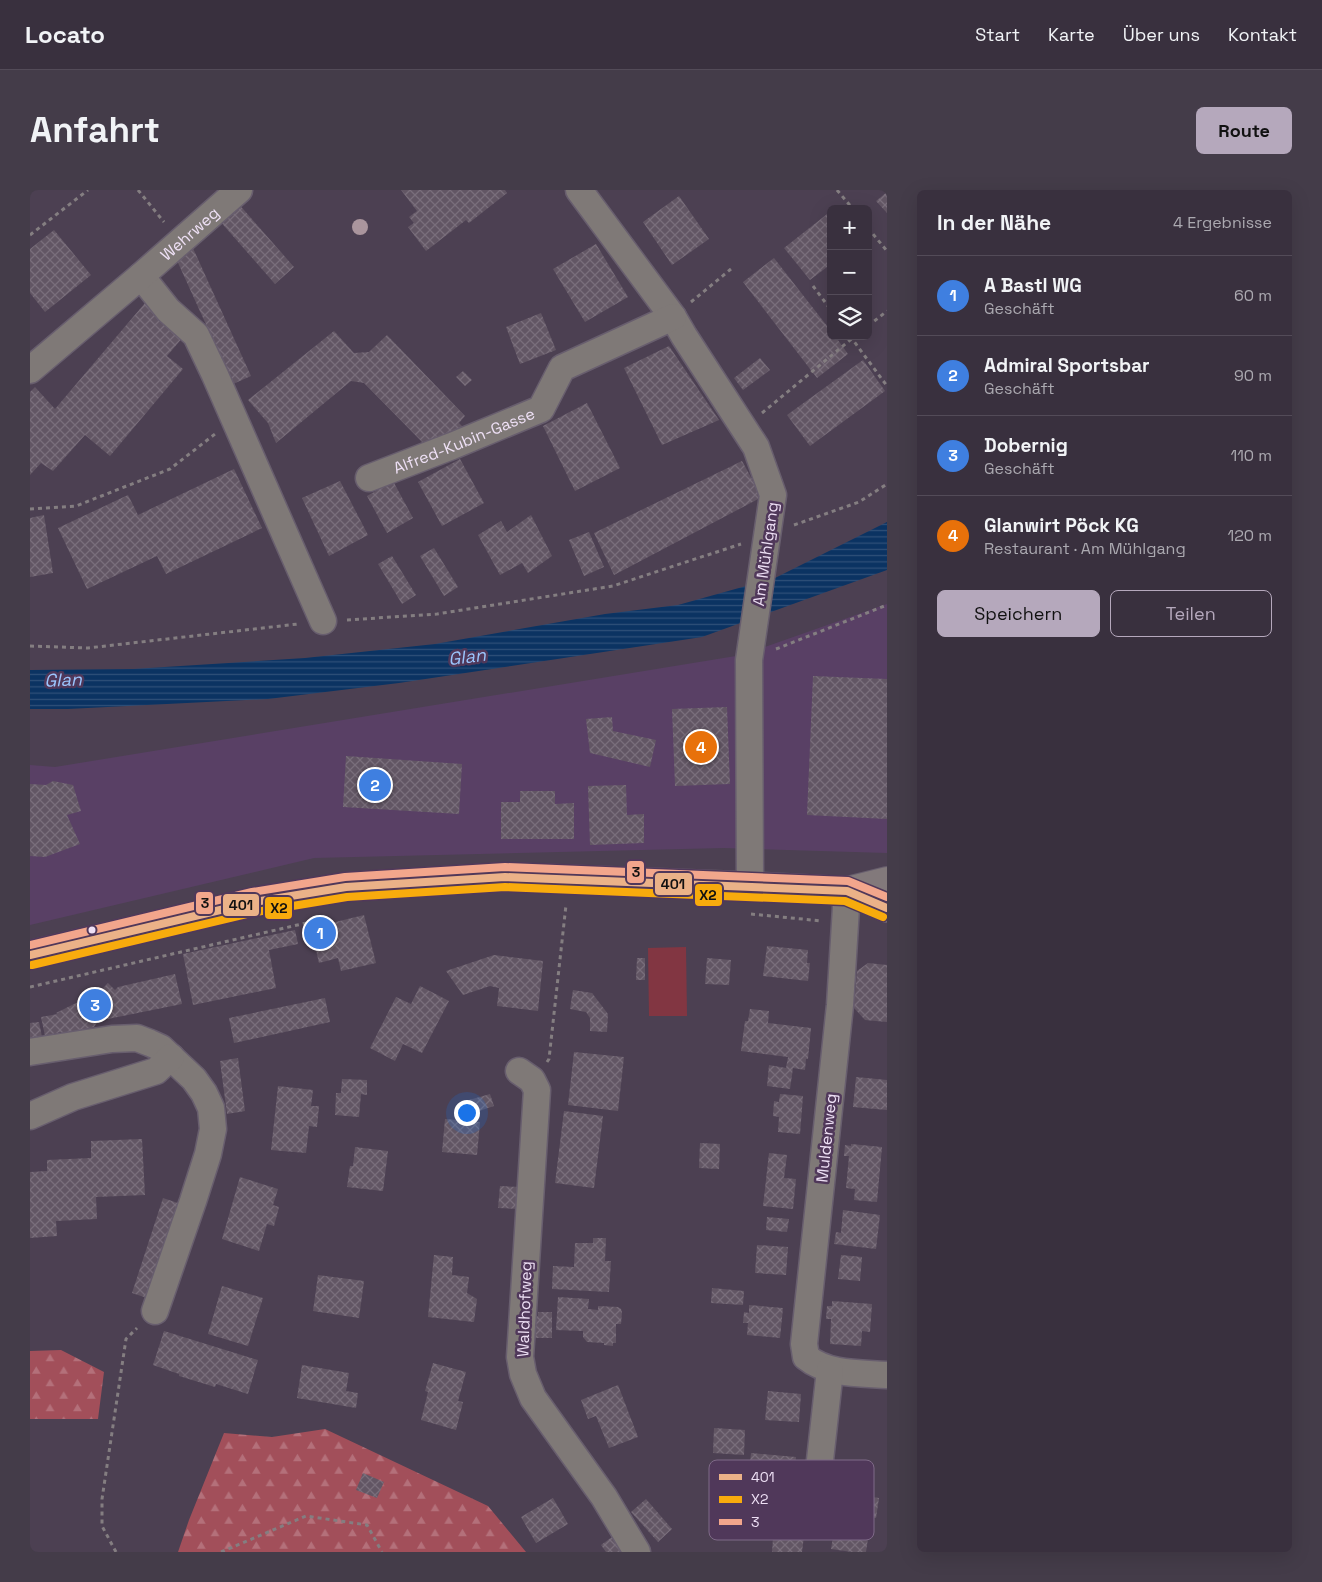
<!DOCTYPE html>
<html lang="de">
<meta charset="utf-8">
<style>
:root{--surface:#39303e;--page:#443c49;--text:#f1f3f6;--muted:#aba9b0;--line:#534b58;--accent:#b5a8bc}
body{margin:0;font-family:"Space Grotesk",sans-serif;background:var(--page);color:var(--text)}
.controls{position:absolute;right:15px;top:15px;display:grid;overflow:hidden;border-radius:8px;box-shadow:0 5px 20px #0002}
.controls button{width:45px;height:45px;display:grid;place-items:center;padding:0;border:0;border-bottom:1px solid var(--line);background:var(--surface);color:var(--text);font:25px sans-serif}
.you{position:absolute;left:436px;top:922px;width:18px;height:18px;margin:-12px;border:4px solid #fff;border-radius:50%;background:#1a73e8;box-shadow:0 0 0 8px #1a73e833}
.badge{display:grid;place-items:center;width:32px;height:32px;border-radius:50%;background:var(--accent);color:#fff;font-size:16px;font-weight:700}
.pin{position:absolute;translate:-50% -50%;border:2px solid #fff;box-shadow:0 1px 5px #0006}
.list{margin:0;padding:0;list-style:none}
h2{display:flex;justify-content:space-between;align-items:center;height:65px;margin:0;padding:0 20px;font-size:21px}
h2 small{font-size:16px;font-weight:400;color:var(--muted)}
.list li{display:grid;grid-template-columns:32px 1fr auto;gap:15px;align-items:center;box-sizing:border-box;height:80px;padding:0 20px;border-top:1px solid var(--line)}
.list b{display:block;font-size:19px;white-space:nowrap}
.list p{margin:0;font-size:16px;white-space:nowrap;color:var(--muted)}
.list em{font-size:16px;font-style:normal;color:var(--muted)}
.actions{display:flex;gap:10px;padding:15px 20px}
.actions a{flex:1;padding:11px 0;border:1px solid var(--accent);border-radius:8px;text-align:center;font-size:18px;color:var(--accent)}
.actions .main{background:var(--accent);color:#111}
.icon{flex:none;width:28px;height:28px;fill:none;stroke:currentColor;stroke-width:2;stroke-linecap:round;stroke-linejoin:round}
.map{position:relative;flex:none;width:857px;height:1362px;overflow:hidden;border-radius:8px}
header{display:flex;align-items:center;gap:30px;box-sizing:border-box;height:70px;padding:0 25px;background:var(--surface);border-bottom:1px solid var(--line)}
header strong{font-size:24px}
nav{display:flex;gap:28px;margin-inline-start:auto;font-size:18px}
.intro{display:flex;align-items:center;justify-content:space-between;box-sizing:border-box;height:120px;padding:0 30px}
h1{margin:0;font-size:35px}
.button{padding:12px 22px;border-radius:8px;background:var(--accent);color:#111;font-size:18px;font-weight:700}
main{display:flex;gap:30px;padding:0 30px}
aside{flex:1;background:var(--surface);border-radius:8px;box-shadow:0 5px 20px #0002}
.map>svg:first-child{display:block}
</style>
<header>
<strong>Locato</strong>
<nav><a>Start</a><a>Karte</a><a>Über uns</a><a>Kontakt</a></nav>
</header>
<div class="intro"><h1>Anfahrt</h1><a class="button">Route</a></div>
<main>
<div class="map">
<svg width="857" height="1362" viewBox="0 0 857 1362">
<defs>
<pattern id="forest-firs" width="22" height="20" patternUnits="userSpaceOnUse" patternTransform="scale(1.25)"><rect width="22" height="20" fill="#a24f5a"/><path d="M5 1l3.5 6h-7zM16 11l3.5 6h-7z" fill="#b4707a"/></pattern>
<pattern id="water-rules" width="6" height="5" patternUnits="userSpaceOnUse" patternTransform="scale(1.25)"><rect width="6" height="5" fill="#0b3362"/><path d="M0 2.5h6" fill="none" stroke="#2f5079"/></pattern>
<pattern id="building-cross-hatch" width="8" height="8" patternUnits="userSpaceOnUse" patternTransform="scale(1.25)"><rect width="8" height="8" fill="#625664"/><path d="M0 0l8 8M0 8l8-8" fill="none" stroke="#796e7b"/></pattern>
</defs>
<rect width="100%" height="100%" fill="#4c4052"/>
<!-- built -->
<path fill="#594065" d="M857 414V663L694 658 284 668 0 735V575L25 577 712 465Z"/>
<!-- forest -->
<path fill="url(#forest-firs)" d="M31 1160 74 1182 68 1229H0V1161Z
M295 1239 458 1316 496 1362H148L159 1330 194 1243 242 1247Z"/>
<!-- pitch -->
<path fill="#823642" d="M656 757 657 826H619L618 758Z"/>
<!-- water -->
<path fill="url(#water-rules)" d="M857 332V380L672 447 369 493 238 509 38 519H0V480L103 479 275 468 405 454 575 424 648 415 745 388Z"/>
<!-- building -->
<path fill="url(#building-cross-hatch)" d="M371 0H475L477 3 439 33 436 30 396 61 378 37 384 33 379 27 387 21Z
M857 2V23L846 11Z
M649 6 679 49 642 75 613 32Z
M207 12 264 77 245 94 188 29Z
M801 21V74L780 90 754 58Z
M24 40 61 85 15 122 0 103V59Z
M566 54 598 107 555 132 523 79Z
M162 56 221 186 203 194 144 64Z
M744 68 801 141V146H805L818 164 787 188 713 92Z
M115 113 154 146 137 166 153 179 80 266 55 245 23 281 11 273 0 285V202L5 197 25 219Z
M511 123 526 160 490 174 476 137Z
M304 141 324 163 339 162 357 145 435 226 429 233 435 239 399 259 334 193 321 191 246 253 238 233 218 210Z
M639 156 689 230 632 255 594 178Z
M730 168 740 180 713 200 704 188Z
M833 170 855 201 780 256 757 225Z
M433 181 442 190 435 196 426 187Z
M557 213 590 278 545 301 513 236Z
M430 269 454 313 412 336 388 292Z
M712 271 732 307 584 385 564 343Z
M204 279 232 338 136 384 127 366 57 399 28 338 98 305 108 325Z
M310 291 338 345 299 366 272 308Z
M363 291 383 328 357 343 337 306Z
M14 325 23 383 0 387V328Z
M501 325 522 366 498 383 492 373 470 385 448 345 471 331 477 342Z
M559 342 574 377 554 386 539 350Z
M404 358 428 397 414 406 390 366Z
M362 366 386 405 372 414 348 374Z
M783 486 857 489V629L777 625Z
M697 517 700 594 645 596 642 519Z
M582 527 583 541 626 550 620 577 560 563 556 529Z
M316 566 432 574 429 624 313 617Z
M23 591 43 595 51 621 37 625 50 654 15 667 0 666V594L16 595Z
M596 595 597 625 614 624V653L560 655 558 596Z
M490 601H525V614L544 613V649H471V612H490Z
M334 725 346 773 311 781 308 768 289 773 281 738Z
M265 740 268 754 239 760 246 798 163 815 153 764Z
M737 756 778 760 777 773H780L778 791 733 786Z
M464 765 513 771 508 821 467 816 469 798 460 796 433 805 416 781Z
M607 768H615V790H606Z
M677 768 701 770 699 795 675 794Z
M838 773 857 775V832L835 830 824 818 827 781Z
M145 784 152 814 73 830 70 828 64 837 32 845 31 842 15 846 11 827 28 824 26 823 48 812 55 817 78 793 85 800 88 797Z
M390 796 419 811 392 863 373 854 365 871 340 858 366 807 381 814Z
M543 800 562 803 578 824 577 842 560 841V828L556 822 540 819Z
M295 808 300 832 204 853 199 828Z
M720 819 739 821 738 833 781 838 778 869H776L775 880 763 878 760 899 737 896 739 875 756 878 758 867 711 861 715 831H718Z
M9 832 12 847 0 849V833Z
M544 862 594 867 588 921 538 915Z
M208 868 215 921 197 924 190 871Z
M826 887 857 890V920L823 917Z
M312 889 337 890V905L331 904 329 927 305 925 306 903H311Z
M248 896 283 900 281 916H289L287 937 279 936 276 963 241 960Z
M460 904 464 916 443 923 439 910Z
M750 904 773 906 770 944 748 942 749 927 743 926 744 911 749 912Z
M534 921 573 926 564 998 525 993Z
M415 929 450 932 447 965 412 962Z
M112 949 115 1005 66 1007 67 1029 26 1031 27 1046 0 1048V982L17 981V970L61 968V951Z
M670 953 690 954 689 979 669 978Z
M821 954 852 957 847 1012 824 1010 825 999 816 998 819 966H814L815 955 821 956Z
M325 957 358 961 353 1001 317 997 320 976H323Z
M739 963 757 965 754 988 766 989 763 1019 733 1016Z
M210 987 248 999 243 1015 249 1017 244 1036 237 1034 229 1061 192 1049Z
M470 996 490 997 489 1019 468 1018Z
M133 1008 151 1014 120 1109 102 1103Z
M813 1020 850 1025 846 1059 804 1054 806 1042 811 1043Z
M737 1027 759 1029 757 1042 736 1040Z
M563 1048H576L575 1071H581L579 1102 522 1099 523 1076 544 1077 545 1053H563Z
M727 1055 758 1057 756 1085 725 1083Z
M404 1065 423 1067 422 1085 439 1087 437 1103 447 1109 444 1132 398 1127Z
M811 1065 832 1067 830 1091 808 1089Z
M288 1085 334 1091 329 1128 283 1121Z
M192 1096 233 1108 218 1156 178 1144Z
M682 1098 714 1101 713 1115 681 1113Z
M528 1107 559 1109 558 1119 568 1120V1116L588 1117 591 1119 592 1122 591 1134H586V1153H583V1156L574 1155V1153L557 1152 553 1147V1141L526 1140Z
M802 1111 842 1114 840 1142 832 1141 831 1156 800 1154 801 1129H796L797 1116H802Z
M719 1115 753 1118 750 1148 717 1145 718 1133H713L714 1122 719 1123Z
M508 1122H522V1148H503L504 1126H508Z
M134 1141 228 1170 218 1204 186 1194 185 1197 149 1186V1184L123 1175Z
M403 1173 436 1182 428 1211 433 1212 426 1240 391 1230 398 1202 395 1201Z
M272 1175 319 1183 316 1201 328 1203 326 1218 267 1208Z
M588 1195 608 1247 579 1258 566 1226 558 1229 551 1210Z
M738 1201 771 1204 769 1232 735 1230Z
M684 1238 715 1240 714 1265 683 1263Z
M721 1263 766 1267 764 1293 733 1291V1294L718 1293Z
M333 1283 354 1292 347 1308 326 1300Z
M809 1302 849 1308 846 1328H841L836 1362H822L801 1359 805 1335 800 1334 803 1314 808 1315Z
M523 1308 538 1334 506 1353 491 1327Z
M616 1309 642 1339 628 1352 601 1322Z
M754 1345 774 1346 772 1362H742L743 1348 753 1349Z
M582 1347 592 1362H576L571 1355Z"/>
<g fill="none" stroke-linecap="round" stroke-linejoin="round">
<defs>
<g id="minor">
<path d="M549 0 643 127 654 146 726 257 743 305 719 470 720 696"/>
<path d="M111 86 138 120 166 145 185 185 293 431"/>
<path id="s1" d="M0 180 111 86 209 0"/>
<path id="s2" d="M339 288 422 256 511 219 532 178 643 127"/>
<path d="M817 701 810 815 774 1154 776 1167C798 1185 830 1183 857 1185"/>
<path d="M0 862 82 849 107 848 120 853 131 858 164 889 174 903 181 918 183 939 178 964 163 1011 125 1121"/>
<path d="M489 881 502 890 507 900 490 1167 493 1184 503 1208 574 1307 607 1362"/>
<path d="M0 926 43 907 126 881 141 867"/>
<path d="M786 1306 800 1180"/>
</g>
<path id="major" d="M817 701 857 718
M0 765 224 712 316 697 475 687 720 696 817 701 857 691"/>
</defs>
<!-- minor casing -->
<use href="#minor" stroke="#685e6e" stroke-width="29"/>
<!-- major casing -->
<use href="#major" stroke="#685e6e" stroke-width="30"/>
<!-- path -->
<path stroke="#847e81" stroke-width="3" stroke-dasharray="4 4" stroke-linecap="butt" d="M108 0 134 32
M807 0 823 19
M838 38 857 61
M0 45 58 0
M783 96 801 120
M661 112 701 79
M838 136 857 121
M820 146 857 196
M732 223 825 146
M0 319 46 316 140 279 185 244
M764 335 829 312 857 294
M317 430 407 424 583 396 711 354
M0 456 58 458 268 434
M746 459 857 415
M721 724 792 731
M0 797 289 730
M517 872 519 869 536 715
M86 1362 72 1336V1309L96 1149 107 1138
M191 1362 276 1326 337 1335 352 1362"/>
<!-- minor -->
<use href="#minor" stroke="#7f7977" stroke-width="26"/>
<!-- major -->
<use href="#major" stroke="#82797b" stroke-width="28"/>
<defs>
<path id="bus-1" d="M0 765 224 712 316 697 475 687 817 701 857 718"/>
<path id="bus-2" d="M2 775 226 722 317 707 475 697 815 711 853 727"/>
<path id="bus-3" d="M0 755 222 702 315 687 475 677 818 691 857 707"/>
</defs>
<!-- bus-1 casing -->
<use href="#bus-1" stroke="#50385a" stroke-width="11"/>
<!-- bus-2 casing -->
<use href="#bus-2" stroke="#50385a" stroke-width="11"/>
<!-- bus-3 casing -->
<use href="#bus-3" stroke="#50385a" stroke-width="11"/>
<!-- bus-1 -->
<use href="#bus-1" stroke="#ebb288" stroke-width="8"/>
<!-- bus-2 -->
<use href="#bus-2" stroke="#f8ab0d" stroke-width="8"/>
<!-- bus-3 -->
<use href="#bus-3" stroke="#f2a68c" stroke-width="8"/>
</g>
<!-- trees -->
<circle fill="#aa959d" cx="330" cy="37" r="8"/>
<!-- markers -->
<circle fill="#eee0f5" stroke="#50385a" stroke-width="2" cx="62" cy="740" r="4.5"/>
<g text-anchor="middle" stroke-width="5" stroke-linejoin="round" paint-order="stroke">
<!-- street labels -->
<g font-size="16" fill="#eee0f5" stroke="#50385a">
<text dy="6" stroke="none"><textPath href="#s1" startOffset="210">Wehrweg</textPath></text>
<text dy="6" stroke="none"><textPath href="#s2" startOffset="102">Alfred-Kubin-Gasse</textPath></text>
<text transform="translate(735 364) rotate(-82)" y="6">Am Mühlgang</text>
<text transform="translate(796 948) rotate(-84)" y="6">Muldenweg</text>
<text transform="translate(494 1119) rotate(-88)" y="6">Waldhofweg</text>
</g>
<!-- water labels -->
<g font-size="18" font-style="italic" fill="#9bc6fe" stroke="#50385a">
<text transform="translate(437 467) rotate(-7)" y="6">Glan</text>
<text transform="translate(33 490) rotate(-2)" y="6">Glan</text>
</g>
</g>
<!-- legend -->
<rect x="679" y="1270" width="165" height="80" rx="8" fill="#50385a" stroke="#7f6a88" stroke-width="1"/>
<rect x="689" y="1284" width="23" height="6" fill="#ebb288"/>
<rect x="689" y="1306" width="23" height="7" fill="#f8ab0d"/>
<rect x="689" y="1329" width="23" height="6" fill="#f2a68c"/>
<g font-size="14" fill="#eee0f5">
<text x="721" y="1292">401</text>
<text x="721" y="1314">X2</text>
<text x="721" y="1337">3</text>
</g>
<g stroke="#50385a" stroke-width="2">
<rect x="596" y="670" width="19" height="24" rx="5" fill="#f2a68c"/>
<rect x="624" y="682" width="39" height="24" rx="5" fill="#ebb288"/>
<rect x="664" y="693" width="29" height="24" rx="5" fill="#f8ab0d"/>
<rect x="165" y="701" width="19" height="24" rx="5" fill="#f2a68c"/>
<rect x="192" y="703" width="38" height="24" rx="5" fill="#ebb288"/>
<rect x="234" y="706" width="29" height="24" rx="5" fill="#f8ab0d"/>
</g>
<g font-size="14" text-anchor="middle" font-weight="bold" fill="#111">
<text x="606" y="687">3</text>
<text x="643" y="699">401</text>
<text x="678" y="710">X2</text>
<text x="175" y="718">3</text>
<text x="211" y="720">401</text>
<text x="249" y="723">X2</text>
</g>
</svg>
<div class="controls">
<button>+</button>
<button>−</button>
<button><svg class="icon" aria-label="layers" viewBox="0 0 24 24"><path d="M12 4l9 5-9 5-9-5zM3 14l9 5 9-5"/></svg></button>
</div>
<div class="you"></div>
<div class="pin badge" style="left:290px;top:743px;background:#3f7fe0">1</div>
<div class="pin badge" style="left:345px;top:595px;background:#3f7fe0">2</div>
<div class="pin badge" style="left:65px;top:815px;background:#3f7fe0">3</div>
<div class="pin badge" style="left:671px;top:557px;background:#e8710a">4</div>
</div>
<aside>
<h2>In der Nähe<small>4 Ergebnisse</small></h2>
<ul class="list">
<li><span class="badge" style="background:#3f7fe0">1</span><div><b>A Bastl WG</b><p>Geschäft</p></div><em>60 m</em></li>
<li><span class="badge" style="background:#3f7fe0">2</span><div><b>Admiral Sportsbar</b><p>Geschäft</p></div><em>90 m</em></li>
<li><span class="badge" style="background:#3f7fe0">3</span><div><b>Dobernig</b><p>Geschäft</p></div><em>110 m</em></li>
<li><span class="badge" style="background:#e8710a">4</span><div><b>Glanwirt Pöck KG</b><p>Restaurant · Am Mühlgang</p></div><em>120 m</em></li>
</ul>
<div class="actions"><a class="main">Speichern</a><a>Teilen</a></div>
</aside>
</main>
